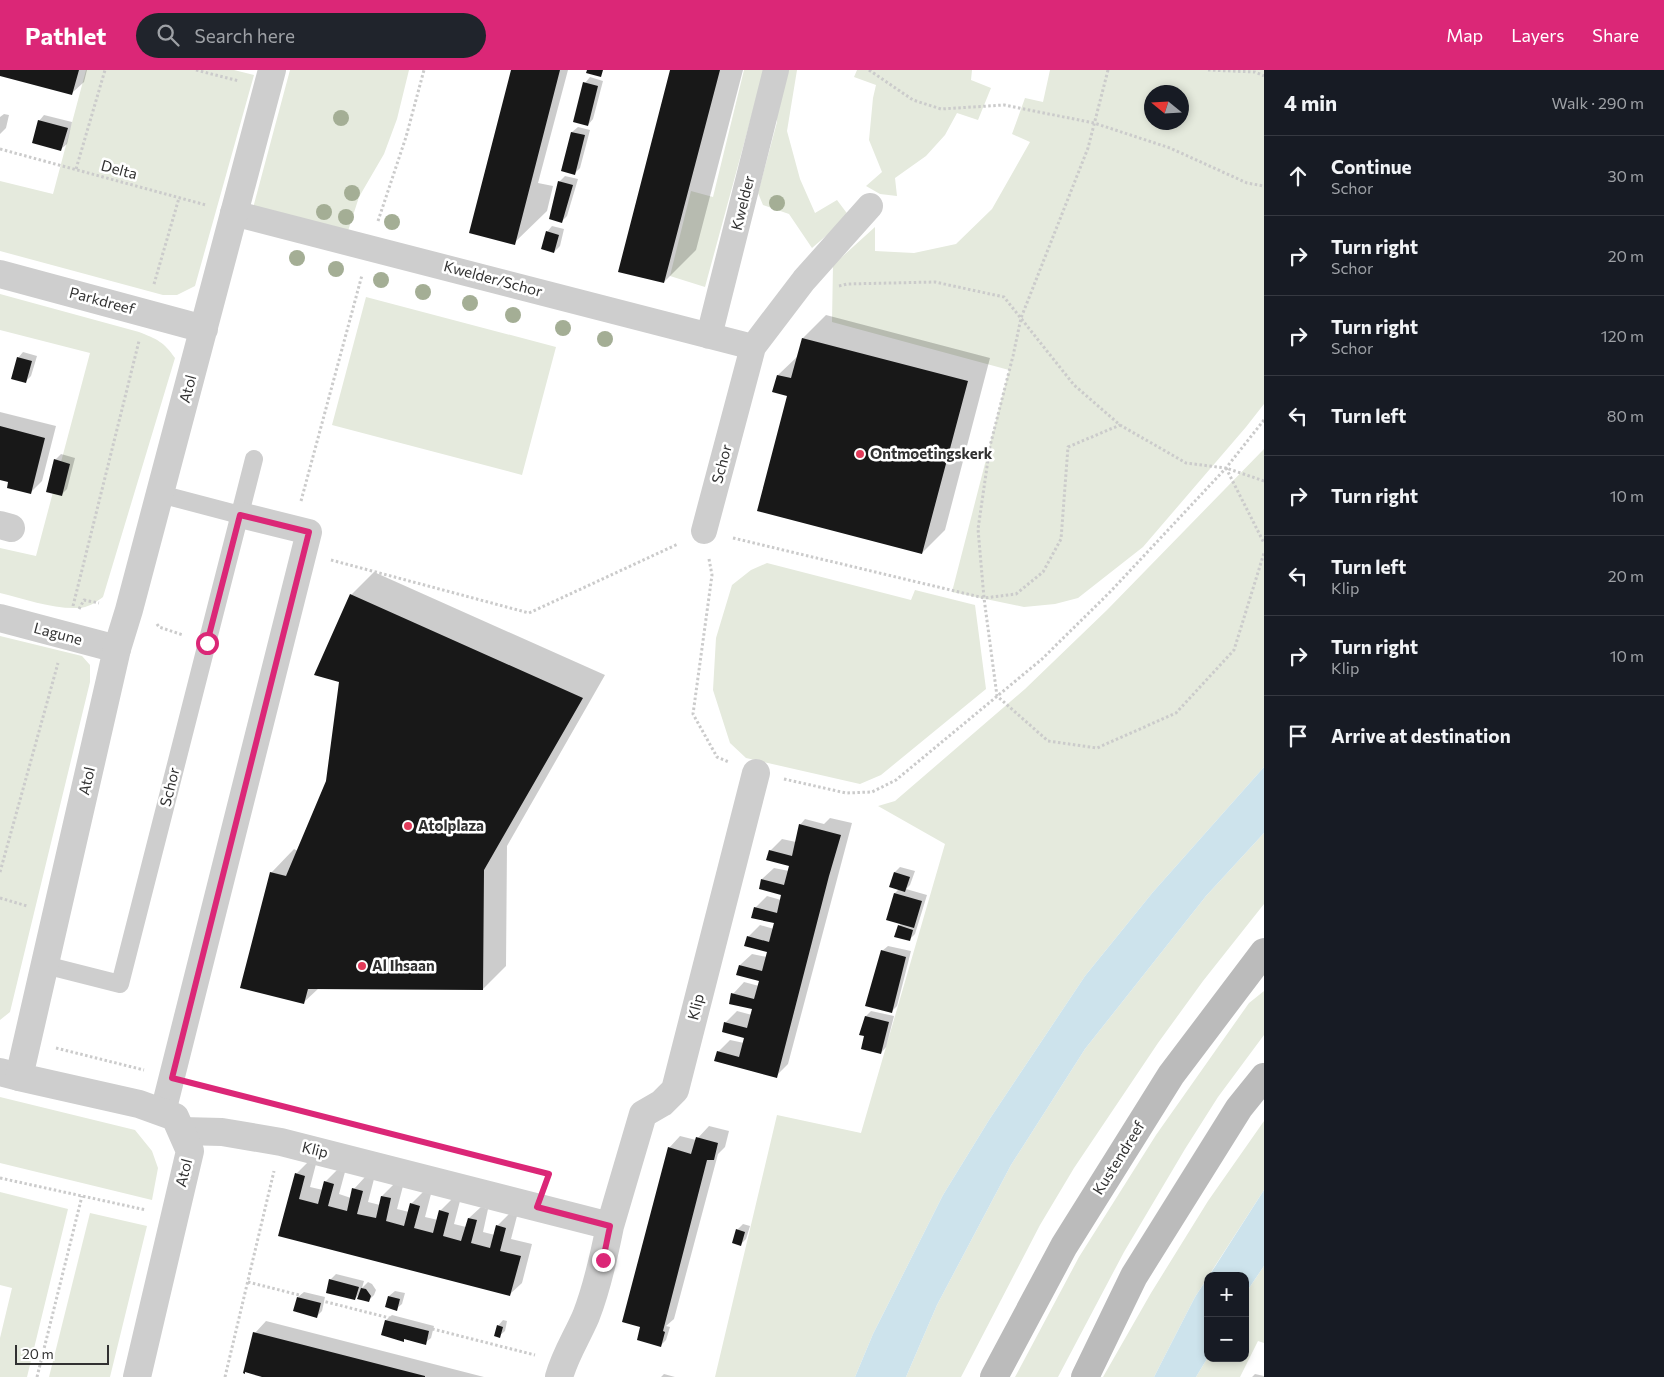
<!DOCTYPE html>
<meta charset="utf-8">
<style>
:root{--surface:#171b24;--page:#20242c;--text:#f1f3f6;--muted:#9ea1a6;--line:#363941;--accent:#db2777}
body{margin:0;font-family:Commissioner,sans-serif;background:var(--page);color:var(--text)}
.controls{position:absolute;right:15px;bottom:15px;display:grid;overflow:hidden;border-radius:10px;box-shadow:0 2px 8px #0003}
.controls button{width:45px;height:45px;display:grid;place-items:center;padding:0;border:0;border-bottom:1px solid var(--line);background:var(--surface);color:var(--text);font:25px sans-serif}
.compass{position:absolute;left:1144px;top:15px;width:45px;height:45px;border-radius:50%;background:var(--surface);box-shadow:0 2px 8px #0003;rotate:288deg}
.scale{position:absolute;left:15px;bottom:12px;width:94px;box-sizing:border-box;padding-left:5px;border:2px solid #313131;border-top:0;font-size:14px;line-height:18px;white-space:nowrap;color:#313131;-webkit-text-stroke:4px #fff;paint-order:stroke}
.stop{position:absolute;width:15px;height:15px;margin:-11px;border:4px solid #db2777;border-radius:50%;background:#fff}
.stop.end{background:#db2777;border-color:#fff;box-shadow:0 1px 5px #0008}
.list{margin:0;padding:0;list-style:none}
h2{display:flex;justify-content:space-between;align-items:center;height:65px;margin:0;padding:0 20px;font-size:21px}
h2 small{font-size:16px;font-weight:400;color:var(--muted)}
.list li{display:grid;grid-template-columns:32px 1fr auto;gap:15px;align-items:center;box-sizing:border-box;height:80px;padding:0 20px;border-top:1px solid var(--line)}
.list b{display:block;font-size:19px;white-space:nowrap}
.list p{margin:0;font-size:16px;white-space:nowrap;color:var(--muted)}
.list em{font-size:16px;font-style:normal;color:var(--muted)}
.icon{flex:none;width:28px;height:28px;fill:none;stroke:currentColor;stroke-width:2;stroke-linecap:round;stroke-linejoin:round}
.map{position:relative;flex:none;width:1264px;height:1307px;overflow:hidden}
header{display:flex;align-items:center;gap:30px;box-sizing:border-box;height:70px;padding:0 25px;background:var(--accent);color:#fff}
header strong{font-size:24px}
nav{display:flex;gap:28px;margin-inline-start:auto;font-size:18px}
.search{width:350px;height:45px;background:var(--page);display:flex;align-items:center;gap:12px;box-sizing:border-box;padding:0 18px;border-radius:28px;color:var(--muted);font-size:19px}
main{display:flex}
aside{flex:1;background:var(--surface)}
.map>svg:first-child{display:block}
</style>
<header>
<strong>Pathlet</strong>
<div class="search"><svg class="icon" aria-label="search" viewBox="0 0 24 24"><circle cx="10" cy="10" r="6"/><path d="M15 15l6 6"/></svg>Search here</div>
<nav><a>Map</a><a>Layers</a><a>Share</a></nav>
</header>
<main>
<div class="map">
<svg width="1264" height="1307" viewBox="0 0 1264 1307">
<rect width="100%" height="100%" fill="#fff"/>
<!-- green -->
<path fill="#e5eadd" fill-rule="evenodd" d="M86 0H234L254 5 195 216 177 225H163L0 181V111L53 124Z
M290 0H409L397 49 384 84 359 127 348 161 253 138Z
M744 0H764L705 217 670 206 691 121 713 127Z
M788 0H797L787 61 800 109 815 143 837 130 849 146 812 178 789 144 763 135 758 123 777 52 776 44Z
M857 0H972L971 10 991 18 978 50 957 43 945 65 926 86 895 108 897 126 880 124 866 116 882 102 869 70 873 28 876 15 854 7Z
M1050 0H1264V334L1246 357 1143 477 1078 528 1055 534 1024 537 952 522 1009 300 832 252 833 195 875 157V181L914 183 956 174 992 139 1030 72 1012 64 1025 28 1043 32ZM1152 22H1182V52H1152Z
M0 224 139 262C157 269 164 272 175 288L103 527C96 532 88 538 78 538 52 539 25 529 0 523V478L36 486 90 283 0 260Z
M366 227 556 277 522 405 332 355Z
M1264 379V697L1153 822 1085 906 989 1050 943 1125 873 1264 855 1307H715L777 1045 861 1063 945 774 878 736 895 731 1025 619 1107 540Z
M767 493 911 530 915 520 975 535 986 619 881 705 860 714 746 688 730 673 713 620 716 568 732 515 751 500Z
M0 566 82 586 90 595V612L10 942 0 950Z
M1264 763V834L1203 911 1158 973 1074 1098 1040 1155 961 1307H906L937 1235 1011 1095 1085 979 1206 826Z
M1264 921V965L1218 1027 1185 1079 1124 1182 1058 1307H1015L1079 1187 1156 1065 1249 933Z
M0 1027 135 1060 152 1081 158 1098 152 1130 0 1093Z
M1264 1051V1120L1195 1227 1154 1307H1103L1151 1223 1208 1131Z
M0 1122 68 1139 27 1307H0V1268L12 1218 0 1215Z
M90 1143 147 1156 110 1307H49Z
M1264 1196V1273L1258 1271 1240 1307H1196L1208 1287V1288H1245V1224Z"/>
<!-- water -->
<path fill="#cde3ec" d="M1264 697V763L1206 826 1085 979 1011 1095 937 1235 906 1307H855L873 1264 943 1125 989 1050 1085 906 1153 822Z
M1264 1120V1196L1245 1224V1206H1209Z
M1208 1207V1287L1196 1307H1154L1195 1227Z"/>
<!-- shadow -->
<path fill="#0003" d="M0 0H87L84 12 72 23 0 5Z
M512 0H568L538 113 553 116 547 141 514 173Z
M672 0H743L696 180 664 212Z
M590 7 603 11 593 49 588 55 585 13Z
M4 44 9 45 6 58 0 64V47Z
M44 45 72 52 67 74 61 79 39 51Z
M578 57 590 60 580 98 574 104 572 62Z
M565 106 578 109 567 146 562 151 559 112Z
M552 156 564 159 560 176 554 182 547 162Z
M826 245 990 288 945 460 922 483 789 326 778 305 799 285 803 268Z
M23 282 37 286 31 306 25 312 18 288Z
M0 342 56 356 42 411 30 423 10 411 0 409Z
M61 384 75 388 67 419 61 425 55 390Z
M374 502 605 605 507 776 506 896 483 919 319 918 303 933 271 803 294 779 298 781 327 712 351 525Z
M830 748 852 753 788 994 776 1006 718 982 730 970 744 973 746 967 725 953 737 941 752 945 753 938 733 924 744 912 759 916 761 910 740 895 752 884 767 887 768 881 748 867 760 855 774 859 776 852 755 838 767 826 781 830 783 824 762 809 774 798 789 801 790 795 770 781 782 769 796 772 800 755 805 749 824 754Z
M900 797 915 801 910 815 906 819 927 825 915 864 909 870 899 856 901 853 888 849 895 823 899 819 895 802Z
M888 876 911 881 897 936 891 942 882 881Z
M871 941 894 946 886 977 881 983 865 965 866 946Z
M709 1056 729 1061 725 1077 718 1084 674 1249 666 1256 670 1257 666 1270 661 1275 669 1078 680 1066 696 1070Z
M308 1092 316 1094 310 1117 323 1120 325 1112 337 1100 345 1102 339 1124 351 1128 354 1119 365 1107 374 1109 368 1132 380 1135 382 1126 394 1114 403 1116 397 1139 409 1142 411 1134 423 1122 431 1124 425 1147 438 1150 440 1141 452 1129 460 1131 454 1154 466 1157 469 1148 481 1137 488 1139 483 1162 495 1165 497 1156 509 1144 517 1146 511 1169 532 1174 522 1213 510 1224 280 1165 296 1104Z
M743 1154 750 1156 746 1169 740 1175 733 1172 738 1159Z
M336 1204 364 1211 362 1218 368 1212 372 1214 376 1220 374 1225 368 1231 360 1223 355 1229 330 1210Z
M395 1221 405 1223 402 1234 396 1239 389 1226Z
M304 1222 325 1227 322 1241 317 1246 298 1227Z
M392 1245 434 1256 431 1268 425 1273 382 1264 386 1250Z
M503 1250 507 1251 505 1261 499 1266 498 1256Z
M266 1251 484 1307H265L255 1263Z
M664 1304 675 1307H661Z
M1255 1304 1264 1306V1307H1252Z"/>
<!-- building -->
<path fill="#181818" d="M0 0H79L72 25 0 6Z
M511 0H560L515 175 469 163Z
M587 0H603L601 7 586 3Z
M670 0H720L664 213 618 202Z
M583 12 598 16 588 56 573 52Z
M38 50 68 58 61 81 32 73Z
M571 62 585 65 575 105 561 101Z
M558 111 573 115 562 153 549 149Z
M546 161 559 165 554 183 541 179Z
M802 268 968 311 922 484 757 441 787 326 772 322 777 305 791 308Z
M17 287 32 291 26 313 11 309Z
M0 356 45 368 31 424 7 418 8 412 0 410Z
M54 389 70 394 62 426 46 422Z
M350 524 583 628 484 800 483 920 308 919 304 934 240 918 270 802 286 806 326 711 339 612 314 605Z
M799 754 841 765 829 806 777 1008 714 991 717 981 739 987 744 968 722 962 724 952 747 958 752 939 729 934 731 923 754 929 759 911 736 905 739 895 762 901 767 882 744 876 747 866 769 872 774 853 751 848 754 837 777 843 781 825 759 819 761 809 784 815 789 796 766 790 769 780 792 786Z
M894 802 910 807 905 822 889 817Z
M894 823 922 831 914 858 886 850Z
M898 855 913 860 910 871 894 867Z
M881 880 906 887 892 943 865 936Z
M865 946 889 952 881 984 861 979 864 966 859 965Z
M696 1067 718 1073 714 1090H707L663 1261 665 1262 661 1277 637 1270 640 1257 622 1252 668 1077 691 1084Z
M295 1103 305 1106 299 1129 318 1134 324 1111 334 1114 328 1136 347 1141 352 1118 363 1121 357 1144 376 1148 381 1126 391 1128 386 1151 404 1156 410 1133 420 1136 414 1158 433 1163 439 1140 449 1143 443 1166 461 1171 468 1148 477 1150 471 1173 490 1178 496 1155 506 1158 500 1181 521 1186 510 1226 278 1166Z
M736 1159 745 1162 741 1176 732 1173Z
M329 1209 359 1217 355 1230 326 1223Z
M361 1218 366 1219 371 1226 369 1232 357 1229Z
M388 1226 400 1229 397 1241 385 1237Z
M297 1227 321 1233 317 1248 293 1241Z
M385 1250 429 1261 426 1275 404 1269V1272L381 1265Z
M497 1255 503 1257 500 1268 494 1266Z
M253 1262 425 1306V1307H262L245 1302V1304L243 1303Z"/>
<g fill="none" stroke-linecap="round" stroke-linejoin="round">
<!-- path -->
<path stroke="#cbcbcb" stroke-width="3" stroke-dasharray="2.5 2.5" stroke-linecap="butt" d="M196 0 239 11
M869 0 913 30 941 39 1004 35 1094 53 1170 78 1247 113 1264 116
M1108 0 1088 78 1021 248 1013 286 990 376 978 459 984 528 1016 524 1043 502 1061 469 1068 377 1120 355
M1208 0 1255 2 1264 6
M0 79 206 135
M76 99 105 0
M378 151 406 67 424 0
M154 214 179 128
M839 216 847 214 935 212 1004 227 1074 315 1120 355 1186 393 1225 398
M1264 411 1226 398 1264 473
M301 431 362 205
M733 468 984 528 997 626 1048 671 1097 678 1176 643 1234 580 1264 483
M709 489 712 505 693 644 717 687 729 692
M331 490 529 543 678 474
M73 536 139 271
M79 539 84 530 99 533
M157 554 159 557 183 565
M784 709 846 723 872 722 896 710 1042 589 1111 521 1226 398 1264 350
M0 802 58 593
M0 828 27 836
M56 978 144 1000
M199 1014 549 1104 547 1109
M0 1108 146 1140
M248 1212 535 1285
M37 1307 82 1126
M225 1307 274 1101"/>
<!-- service -->
<path stroke="#cecece" stroke-width="18" d="M160 424 240 445
M45 895 120 914 254 389"/>
<!-- pedestrian -->
<path stroke="#cecece" stroke-width="26" d="M233 143 753 277
M709 266 776 0
M704 461 753 277 804 210 870 136
M163 1042 309 462 240 445"/>
<!-- minor -->
<path stroke="#cecece" stroke-width="28" d="M0 455 11 458
M0 548 117 579
M0 1002 19 1007
M182 1061 222 1062 281 1072 610 1156C604 1186 597 1218 586 1246 577 1267 565 1285 559 1307
M610 1156 643 1044 662 1033 675 1020 756 703"/>
<!-- tertiary -->
<path stroke="#cecece" stroke-width="28" d="M0 204 204 259
M137 1307 190 1081 175 1047 139 1034 19 1007 117 579 129 540 272 0"/>
<!-- secondary -->
<path stroke="#bbb" stroke-width="28" d="M994 1307 1064 1176 1171 1005 1264 882
M1085 1307 1134 1206 1239 1038 1264 1007"/>
</g>
<!-- trees -->
<g fill="#a4ae95">
<circle cx="341" cy="48" r="8"/>
<circle cx="352" cy="123" r="8"/>
<circle cx="777" cy="133" r="8"/>
<circle cx="324" cy="142" r="8"/>
<circle cx="346" cy="147" r="8"/>
<circle cx="392" cy="152" r="8"/>
<circle cx="297" cy="188" r="8"/>
<circle cx="336" cy="199" r="8"/>
<circle cx="381" cy="210" r="8"/>
<circle cx="423" cy="222" r="8"/>
<circle cx="470" cy="233" r="8"/>
<circle cx="513" cy="245" r="8"/>
<circle cx="563" cy="258" r="8"/>
<circle cx="605" cy="269" r="8"/>
</g>
<g fill="none" stroke-linecap="round" stroke-linejoin="round">
<!-- route -->
<path stroke="#db2777" stroke-width="6" d="M207 573 240 445 309 462 172 1008 549 1104 537 1137 610 1156 603 1190"/>
</g>
<!-- markers -->
<g fill="#e13a59" stroke="#fff" stroke-width="2">
<circle cx="860" cy="384" r="5"/>
<circle cx="408" cy="756" r="5"/>
<circle cx="362" cy="896" r="5"/>
</g>
<g text-anchor="middle" stroke-width="5" stroke-linejoin="round" paint-order="stroke">
<!-- street labels -->
<g font-size="15" fill="#313131" stroke="#fff">
<text transform="translate(119 100) rotate(15)" y="5">Delta</text>
<text transform="translate(743 133) rotate(-76)" y="5">Kwelder</text>
<text transform="translate(493 209) rotate(15)" y="5">Kwelder/Schor</text>
<text transform="translate(102 231) rotate(15)" y="5">Parkdreef</text>
<text transform="translate(188 319) rotate(-75)" y="5">Atol</text>
<text transform="translate(722 394) rotate(-75)" y="5">Schor</text>
<text transform="translate(58 564) rotate(15)" y="5">Lagune</text>
<text transform="translate(87 711) rotate(-77)" y="5">Atol</text>
<text transform="translate(170 717) rotate(-76)" y="5">Schor</text>
<text transform="translate(696 937) rotate(-76)" y="5">Klip</text>
<text transform="translate(315 1080) rotate(14)" y="5">Klip</text>
<text transform="translate(1119 1088) rotate(-58)" y="5">Kustendreef</text>
<text transform="translate(184 1103) rotate(-76)" y="5">Atol</text>
</g>
<!-- poi labels -->
<g font-size="15" font-weight="bold" fill="#313131" stroke="#fff" text-anchor="start">
<text x="870" y="389">Ontmoetingskerk</text>
<text x="418" y="761">Atolplaza</text>
<text x="372" y="901">Al Ihsaan</text>
</g>
</g>
</svg>
<div class="controls">
<button>+</button>
<button>−</button>
</div>
<svg class="compass" viewBox="-18 -18 36 36"><path d="M0-13l5 13h-10z" fill="#e53935"/><path d="M0 13l5-13h-10z" fill="#9ea1a6"/></svg>
<div class="scale">20 m</div>
<div class="stop" style="left:207px;top:573px"></div>
<div class="stop end" style="left:603px;top:1190px"></div>
</div>
<aside>
<h2>4 min<small>Walk · 290 m</small></h2>
<ul class="list">
<li><svg class="icon" aria-label="ahead" viewBox="0 0 24 24"><path d="M12 20V5M6 11l6-6 6 6"/></svg><div><b>Continue</b><p>Schor</p></div><em>30 m</em></li>
<li><svg class="icon" aria-label="right" viewBox="0 0 24 24"><path d="M7 20v-9h11M14 6l5 5-5 5"/></svg><div><b>Turn right</b><p>Schor</p></div><em>20 m</em></li>
<li><svg class="icon" aria-label="right" viewBox="0 0 24 24"><path d="M7 20v-9h11M14 6l5 5-5 5"/></svg><div><b>Turn right</b><p>Schor</p></div><em>120 m</em></li>
<li><svg class="icon" aria-label="left" viewBox="0 0 24 24"><path d="M17 20v-9H6M10 6l-5 5 5 5"/></svg><div><b>Turn left</b></div><em>80 m</em></li>
<li><svg class="icon" aria-label="right" viewBox="0 0 24 24"><path d="M7 20v-9h11M14 6l5 5-5 5"/></svg><div><b>Turn right</b></div><em>10 m</em></li>
<li><svg class="icon" aria-label="left" viewBox="0 0 24 24"><path d="M17 20v-9H6M10 6l-5 5 5 5"/></svg><div><b>Turn left</b><p>Klip</p></div><em>20 m</em></li>
<li><svg class="icon" aria-label="right" viewBox="0 0 24 24"><path d="M7 20v-9h11M14 6l5 5-5 5"/></svg><div><b>Turn right</b><p>Klip</p></div><em>10 m</em></li>
<li><svg class="icon" aria-label="arrive" viewBox="0 0 24 24"><path d="M6 21V4h12l-3 4 3 4H6"/></svg><div><b>Arrive at destination</b></div></li>
</ul>
</aside>
</main>
